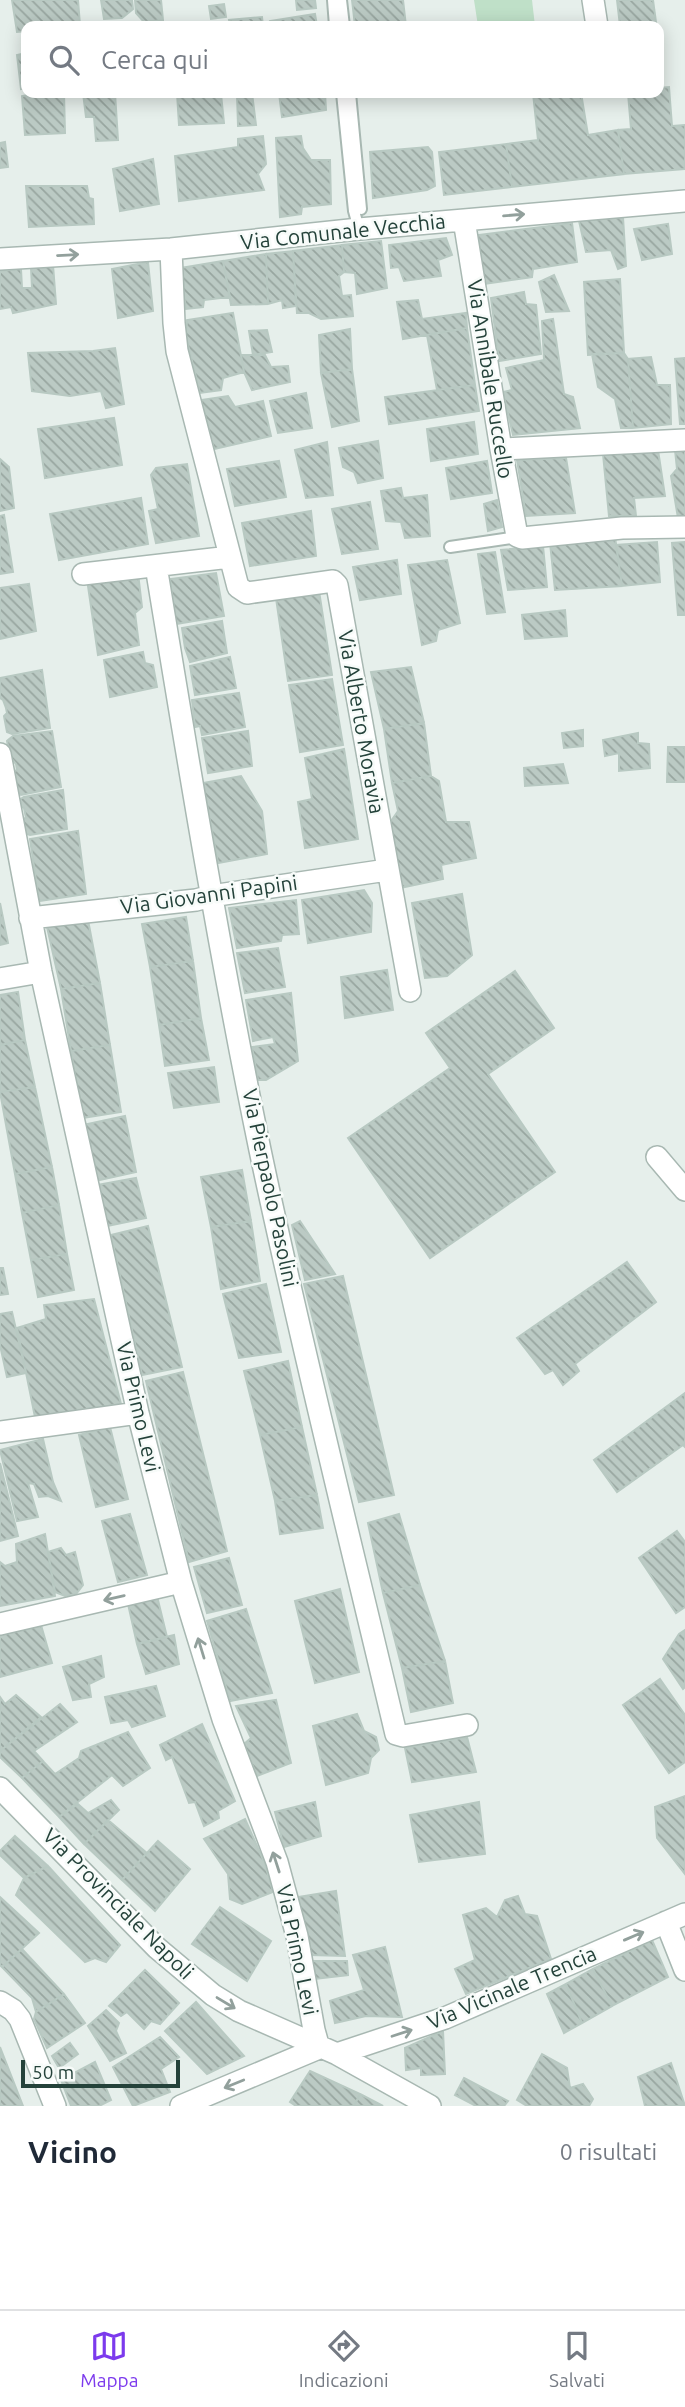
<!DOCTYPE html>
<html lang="it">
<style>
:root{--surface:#fff;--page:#f2f2f3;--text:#1f2937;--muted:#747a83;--line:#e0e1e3;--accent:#7c3aed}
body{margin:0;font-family:Ubuntu,sans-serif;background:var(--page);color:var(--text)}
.scale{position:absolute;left:21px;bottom:18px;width:159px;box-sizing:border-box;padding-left:7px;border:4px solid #24423a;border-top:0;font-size:19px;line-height:24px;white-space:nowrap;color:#24423a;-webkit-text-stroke:5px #f7fbf9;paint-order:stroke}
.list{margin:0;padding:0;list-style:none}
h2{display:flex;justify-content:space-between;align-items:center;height:91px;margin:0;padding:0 28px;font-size:30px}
h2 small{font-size:23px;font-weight:400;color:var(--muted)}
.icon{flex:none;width:38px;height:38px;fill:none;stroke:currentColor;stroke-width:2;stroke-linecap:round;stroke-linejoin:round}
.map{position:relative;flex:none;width:685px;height:2106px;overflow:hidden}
.search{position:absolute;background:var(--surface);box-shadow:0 4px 18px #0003;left:21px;right:21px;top:21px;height:77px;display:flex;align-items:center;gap:18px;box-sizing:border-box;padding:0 24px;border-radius:14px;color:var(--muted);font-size:26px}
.sheet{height:203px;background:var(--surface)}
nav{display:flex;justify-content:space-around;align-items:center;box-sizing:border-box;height:98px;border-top:2px solid var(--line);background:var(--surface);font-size:19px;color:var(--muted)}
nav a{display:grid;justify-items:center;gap:4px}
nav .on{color:var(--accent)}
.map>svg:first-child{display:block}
</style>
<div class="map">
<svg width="685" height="2106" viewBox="0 0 685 2106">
<defs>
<pattern id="building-back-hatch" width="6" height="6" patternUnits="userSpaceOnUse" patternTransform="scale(1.75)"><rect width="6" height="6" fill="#bbcac4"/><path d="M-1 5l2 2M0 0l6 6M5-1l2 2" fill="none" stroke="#98a6a0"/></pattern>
</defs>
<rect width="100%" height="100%" fill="#e6efeb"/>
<!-- pitch -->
<path fill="#bfe0c8" d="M474 0H532L535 26H478Z"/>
<!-- building -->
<path fill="url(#building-back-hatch)" stroke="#b8c9c2" stroke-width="2" d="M12 0H78L80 25 26 26V31L17 32Z
M101 0H132L133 9 122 18 104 19Z
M135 0H161L163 20 144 22 136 13Z
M296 0H315L316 8 297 10Z
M352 0H403L406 26H355Z
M617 0H653L656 22 620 26Z
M224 4 226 17 211 19 209 6Z
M315 14 317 26H271L270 21Z
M262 17 263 26H230L229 20Z
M26 53V88L21 89 17 55Z
M669 87 672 126 685 125V169L624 174 618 130 631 129 628 93H659V88Z
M41 93H64L65 133 25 135 22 96Z
M83 93H115L118 140 96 141 94 117H86Z
M177 93 221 94 224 123 179 125Z
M252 93 256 125 238 126 237 94Z
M279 93H325L326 110 282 117Z
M533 93H581L588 135 618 130 624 174 512 187 506 144 538 140Z
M263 136 266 164 258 174 264 190 179 201 175 156 238 147V139Z
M301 136 303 148 311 160H330L331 204 302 207 301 214 280 217 276 138Z
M5 142 8 167 0 168V143Z
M506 144 512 187 444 195 439 152Z
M428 147 432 152 435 186 427 190 373 198 370 152Z
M153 159 159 204 120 211 113 169Z
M26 186H87L89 198 93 199 94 224 29 227Z
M623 217 626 266 618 269 611 250 586 252 579 221Z
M572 223 577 262 533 269 532 277 483 284 478 235Z
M668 224 672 254 642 260 634 229Z
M446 238 452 255 438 260 441 276 404 281 399 267 391 268 389 245Z
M381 241 387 288 357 294 355 273 344 272 342 245Z
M342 245 344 272 339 276 342 296 351 295 353 316 321 319 309 313H297L293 251Z
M293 251 296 306 283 308 282 300 268 304 266 254Z
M266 254 268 304 231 305 223 261Z
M223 261 230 297 204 300 203 307 186 309 180 268Z
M148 262 153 311 118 318 112 269Z
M53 265 56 304 13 313 11 307 0 309V271L21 269 22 288H32L31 268Z
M554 275 569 311 546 312 539 282Z
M620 279 624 353 588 355 584 282Z
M524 292 526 304 536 305 541 354 499 361 491 298Z
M418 300 422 319 466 313 467 328 403 339 397 302Z
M233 313 244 372 223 378 221 390 200 393 186 337 187 320Z
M553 319 564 394 573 397 580 428 513 435 503 392 512 390 506 368 544 360 542 321Z
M467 328 475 385 437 390 427 335Z
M350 329 352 369 321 373 319 335Z
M267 330 272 352 253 355 249 331Z
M115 348 124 404 106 408 101 391 70 396 32 391 28 353 93 351Z
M624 353 628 359 633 428H621L615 399 598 387 592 354Z
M241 355H265L271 367 288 366 290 382 252 390 244 372Z
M651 357 657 385H670L671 424 633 428 628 359Z
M685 358V424H680L675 359Z
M352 369 359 421 332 427 321 373Z
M475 385 479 411 389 424 385 397Z
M306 393 312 428 278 433 270 401Z
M228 396 235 407 263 401 271 436 214 449 201 400Z
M114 418 122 465 45 478 38 429Z
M474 422 478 454 431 461 427 429Z
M378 441 383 478 358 483 354 472 343 467 339 448Z
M327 442 333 495 306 498 295 450Z
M658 450 665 496 634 498 636 516H609L603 454Z
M675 450H685V517L678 518 671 476 677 469Z
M566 458 575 513 526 516 517 460Z
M0 459 9 467 14 508 0 511Z
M279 461 286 497 235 506 227 469Z
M487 461 492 493 451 499 446 468Z
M187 464 199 536 156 543 149 511 158 509 151 475 156 468Z
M401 488 403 498 427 495 430 536 405 538 401 522 386 521 381 491Z
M141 498 148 544 59 560 50 514Z
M497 500 502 527 488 531 484 504Z
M370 502 378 549 342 554 332 509Z
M311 511 316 556 250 566 242 523Z
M4 515 13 572 0 574V516Z
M615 537 622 586 555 590 550 543Z
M657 542 660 582 622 586 616 545Z
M685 542V615H678L672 543Z
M543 546 547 587 508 590 501 550Z
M495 552 505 612 487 614 478 554Z
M397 560 401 594 360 600 353 567Z
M447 560 460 623 438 630 436 641 422 645 408 565Z
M138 573 142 607 135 613 139 645 98 655 87 579Z
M216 573 224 616 176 624 170 579Z
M29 584 36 631 0 639V588Z
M319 591 332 675 288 681 276 598Z
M565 610 567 636 525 639 522 615Z
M222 621 227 653 190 662 185 648 182 628Z
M143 652 145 663 153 665 157 687 110 697 104 660Z
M230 657 236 688 195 695 190 666Z
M411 667 424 723 384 729 371 672Z
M42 670 50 728 12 734 7 732 4 716 7 713 6 708 3 700 0 698V678Z
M332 679 343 745 300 752 289 685Z
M239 693 245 727 202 735 200 726 195 727 192 700Z
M424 723 431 776 392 783 384 729Z
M583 730V746L564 748 562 733Z
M52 731 61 787 21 795 16 790 13 772 17 770 16 764 10 757 7 741 13 736Z
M248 731 252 766 208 773 202 738Z
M638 733V743L649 744 650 768 619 771V753L605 756 603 740Z
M668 747H685V782H667Z
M344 749 358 839 305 848 298 802 312 799 305 758Z
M563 764 568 783 525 786 524 768Z
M241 776 262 811 267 854 218 863 203 783Z
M431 776 439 781 446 822H469L476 858 441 865 443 879 400 888 389 824 398 811 392 783Z
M63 790 67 829 30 835 24 833 22 819 26 818 24 808 20 806 19 800 24 797Z
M78 831 86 894 39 901 30 839Z
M364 890 372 903 371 932 308 943 302 900Z
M462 894 472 955 447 976 425 978 412 903Z
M296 900 299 934 282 935 281 941 237 948 229 908Z
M0 903 8 943 0 945Z
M186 917 193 961 150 967 142 924Z
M88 920 100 983 61 989 47 927Z
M278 948 285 987 245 993 237 953Z
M193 961 201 1018 159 1025 150 967Z
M387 970 393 1010 345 1018 341 977Z
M515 971 554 1028 488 1074 555 1172 430 1258 348 1138 450 1068 426 1033Z
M100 983 110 1045 71 1051 61 989Z
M18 992 25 1040 0 1045V995Z
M291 993 298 1061 266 1080H258L252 1047 275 1044 273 1037 253 1041 246 1000Z
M201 1018 209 1060 165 1066 159 1025Z
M25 1040 35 1087 0 1092V1045Z
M110 1045 121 1112 82 1118 71 1051Z
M214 1067 219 1102 174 1108 168 1073Z
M35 1087 52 1167 15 1174 0 1092Z
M125 1116 136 1172 95 1181 83 1125Z
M52 1167 59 1205 22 1213 15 1174Z
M242 1170 251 1221 211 1227 201 1177Z
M136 1178 146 1218 107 1226 97 1185Z
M59 1205 67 1254 31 1260 22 1213Z
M251 1221 260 1281 221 1289 211 1227Z
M300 1221 335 1274 305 1280 292 1225Z
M148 1226 182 1367 142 1375 111 1235Z
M67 1254 74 1290 38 1297 31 1260Z
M627 1262 656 1302 575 1364 579 1371 563 1385 553 1370 545 1374 517 1338Z
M0 1268H3L8 1294 0 1295Z
M343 1276 394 1495 359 1502 304 1284Z
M266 1284 281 1352 239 1358 223 1294Z
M94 1299 121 1404 35 1417 17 1328 46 1319 44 1305Z
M12 1312 26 1373 7 1377 0 1345V1314Z
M288 1361 302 1427 260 1435 244 1371Z
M183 1372 227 1551 189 1562 146 1381Z
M685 1393V1447L683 1445 617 1492 594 1460Z
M110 1427 128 1499 96 1507 79 1435Z
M302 1427 317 1495 275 1501 260 1435Z
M43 1439 53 1482 61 1501 48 1496 39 1497 34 1484 28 1483 38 1517 17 1521 0 1450Z
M0 1463 18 1536 0 1541Z
M317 1495 323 1528 280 1534 275 1501Z
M130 1514 147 1575 118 1582 102 1521Z
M399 1514 420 1585 383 1593 368 1523Z
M677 1531 685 1542V1607L676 1613 639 1558Z
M45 1534 55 1596 0 1606V1562L5 1566 17 1562 16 1544Z
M61 1548 66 1555 75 1552 83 1585 76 1594 65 1596 55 1592 48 1552Z
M229 1558 242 1605 207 1613 194 1567Z
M420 1585 445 1661 402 1668 383 1593Z
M340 1589 359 1672 315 1683 295 1601Z
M157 1596 167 1637 137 1644 128 1604Z
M246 1609 272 1693 230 1701 207 1621Z
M41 1625 52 1663 0 1677V1635Z
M685 1630V1687L683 1689 663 1659 679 1634Z
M174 1635 179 1664 146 1674 137 1644Z
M101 1656 104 1677 89 1684 91 1697 73 1700 63 1667Z
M445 1661 453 1703 411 1712 402 1668Z
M660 1679 685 1715V1762L669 1773 623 1705Z
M156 1686 165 1716 132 1727 128 1720 111 1723 105 1697Z
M16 1695 41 1717 0 1751V1697L5 1704Z
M276 1700 291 1763 257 1776 244 1744 251 1738 236 1706Z
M60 1704 77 1722 34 1751 43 1761 22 1778 0 1757V1751Z
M357 1714 364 1731 376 1737 379 1750 371 1758 368 1773 326 1785 313 1726Z
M202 1724 235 1801 218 1811 219 1818 204 1826 195 1802 189 1803 172 1757 166 1760 160 1745Z
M128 1732 150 1768 123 1786 112 1775 59 1817 22 1778 43 1761 55 1774 79 1758 81 1751Z
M467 1737 476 1772 412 1782 405 1748Z
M685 1796V1874L657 1838 655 1807Z
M111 1800 119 1810 84 1844 59 1817 78 1804 88 1813Z
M315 1802 321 1836 284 1847 275 1812Z
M479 1802 485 1854 419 1862 410 1815Z
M245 1819 265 1864 273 1892 242 1904 230 1899 228 1874 204 1839Z
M108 1820 147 1853 122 1880 84 1844Z
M15 1836 48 1866 24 1878 0 1855V1851Z
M158 1841 190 1869 155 1911 122 1880Z
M48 1866 120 1945 106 1962 95 1958 85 1962 16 1895 24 1878Z
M336 1891 345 1956 310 1955 298 1897Z
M518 1896 525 1914 537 1916 551 1959 466 1994 455 1969 475 1960 463 1915 486 1908 497 1917 505 1900Z
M0 1897 39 1933 2 1967 0 1965Z
M220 1907 271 1941 247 1981 192 1944Z
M652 1940 668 1977 612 2006 593 1969Z
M385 1947 402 2017 366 2016 335 2023 330 2001 364 1990 353 1955Z
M22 1949 64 1994 36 2012 32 1998 2 1967Z
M312 1961H347L348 1975 315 1979Z
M593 1969 612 2006 582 2023 566 1984Z
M145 1970 179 2003 160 2024 151 2021 144 2029 127 2012 121 2016 109 2006Z
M566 1984 582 2023 564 2033 547 1994Z
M64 1994 85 2023 47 2048 34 2019 36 2012Z
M196 2002 244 2056 207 2074 165 2031Z
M106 2010 119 2023 116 2031 126 2053 110 2061 88 2026Z
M443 2031 445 2074 421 2075V2068L406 2070 405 2048Z
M160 2037 179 2057 161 2069 170 2092 133 2106 113 2067Z
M70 2043 78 2054 59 2068 52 2056Z
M0 2047 23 2106H0Z
M542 2054 567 2068 570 2088 583 2084 593 2099 589 2106H527L517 2100Z
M95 2062 111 2100 99 2106H71L61 2080Z
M671 2063 685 2106H645L638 2077Z
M310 2071 360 2094 354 2106H296L290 2102Z
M464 2078 508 2101 504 2106H476L455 2095Z
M360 2094 383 2106H354Z"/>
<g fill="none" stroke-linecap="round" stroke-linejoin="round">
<defs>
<path id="lane" d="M333 0 335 26
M341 0 344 26
M342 93 354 211 359 229
M350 93 361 209
M450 547 518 537"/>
<path id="street" d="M593 0 597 26
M464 220 501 449 517 536 522 538 622 528 685 527
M171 249 174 323 177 351 238 587 247 593 333 581 337 585 410 991
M0 259 171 249 359 229 685 201
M501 449 685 440
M156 566C188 761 220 956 260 1150 301 1345 350 1539 396 1734L403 1736 467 1725
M83 574 230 557
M0 754 41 972 138 1413 181 1582 223 1719 277 1862 297 1936 314 2030 319 2048
M30 918 196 900 211 896 387 870
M0 979 41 972
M657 1157 685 1190
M0 1432 138 1413
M0 1624 181 1582
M0 1788 157 1948 213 1995 239 2011 337 2054 430 2106
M666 1922 685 1970
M0 2002 13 2010 20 2019 55 2106
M337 2054 445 2018 685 1914
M181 2106 319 2048"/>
</defs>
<!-- lane casing -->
<use href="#lane" stroke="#a8b8b2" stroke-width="14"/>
<!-- street casing -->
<use href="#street" stroke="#a8b8b2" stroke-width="24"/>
<!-- lane -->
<use href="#lane" stroke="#fff" stroke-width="10"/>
<!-- street -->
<use href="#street" stroke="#fff" stroke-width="21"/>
</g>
<!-- one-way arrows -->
<defs><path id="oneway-shaft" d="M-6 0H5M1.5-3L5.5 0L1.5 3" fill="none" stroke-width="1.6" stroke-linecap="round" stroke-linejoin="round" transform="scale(1.75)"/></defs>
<g stroke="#92a09c">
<use href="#oneway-shaft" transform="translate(514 215) rotate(-5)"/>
<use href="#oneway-shaft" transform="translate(68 255) rotate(-3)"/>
<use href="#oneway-shaft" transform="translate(114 1598) rotate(167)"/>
<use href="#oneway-shaft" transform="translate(201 1648) rotate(-107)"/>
<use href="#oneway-shaft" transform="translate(276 1862) rotate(-108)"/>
<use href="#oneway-shaft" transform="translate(634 1936) rotate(-23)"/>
<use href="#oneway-shaft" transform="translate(226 2003) rotate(31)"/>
<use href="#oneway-shaft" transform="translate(402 2033) rotate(-18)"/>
<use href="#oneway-shaft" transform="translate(234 2084) rotate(158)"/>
</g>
<g text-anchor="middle" stroke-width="5" stroke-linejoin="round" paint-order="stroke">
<!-- street labels -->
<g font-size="21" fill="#24423a" stroke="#f7fbf9">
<text transform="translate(343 232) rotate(-6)" y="7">Via Comunale Vecchia</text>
<text transform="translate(490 379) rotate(81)" y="7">Via Annibale Ruccello</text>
<text transform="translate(361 722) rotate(80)" y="7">Via Alberto Moravia</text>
<text transform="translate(209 895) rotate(-8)" y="7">Via Giovanni Papini</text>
<text transform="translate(270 1188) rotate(78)" y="7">Via Pierpaolo Pasolini</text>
<text transform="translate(138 1407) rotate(77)" y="7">Via Primo Levi</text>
<text transform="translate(118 1904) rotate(45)" y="7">Via Provinciale Napoli</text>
<text transform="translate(297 1950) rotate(78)" y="7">Via Primo Levi</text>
<text transform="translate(512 1988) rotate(-23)" y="7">Via Vicinale Trencia</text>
</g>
</g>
</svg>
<div class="scale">50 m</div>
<div class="search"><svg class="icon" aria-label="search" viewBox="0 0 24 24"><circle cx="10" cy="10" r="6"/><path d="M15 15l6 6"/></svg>Cerca qui</div>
</div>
<section class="sheet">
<h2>Vicino<small>0 risultati</small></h2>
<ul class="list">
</ul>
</section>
<nav>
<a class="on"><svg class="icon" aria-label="map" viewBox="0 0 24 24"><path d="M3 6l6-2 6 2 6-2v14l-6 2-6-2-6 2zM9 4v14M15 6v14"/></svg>Mappa</a>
<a><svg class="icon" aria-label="directions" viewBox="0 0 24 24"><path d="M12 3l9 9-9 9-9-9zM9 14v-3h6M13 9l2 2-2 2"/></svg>Indicazioni</a>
<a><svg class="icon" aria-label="saved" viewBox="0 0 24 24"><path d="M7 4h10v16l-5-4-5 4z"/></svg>Salvati</a>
</nav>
